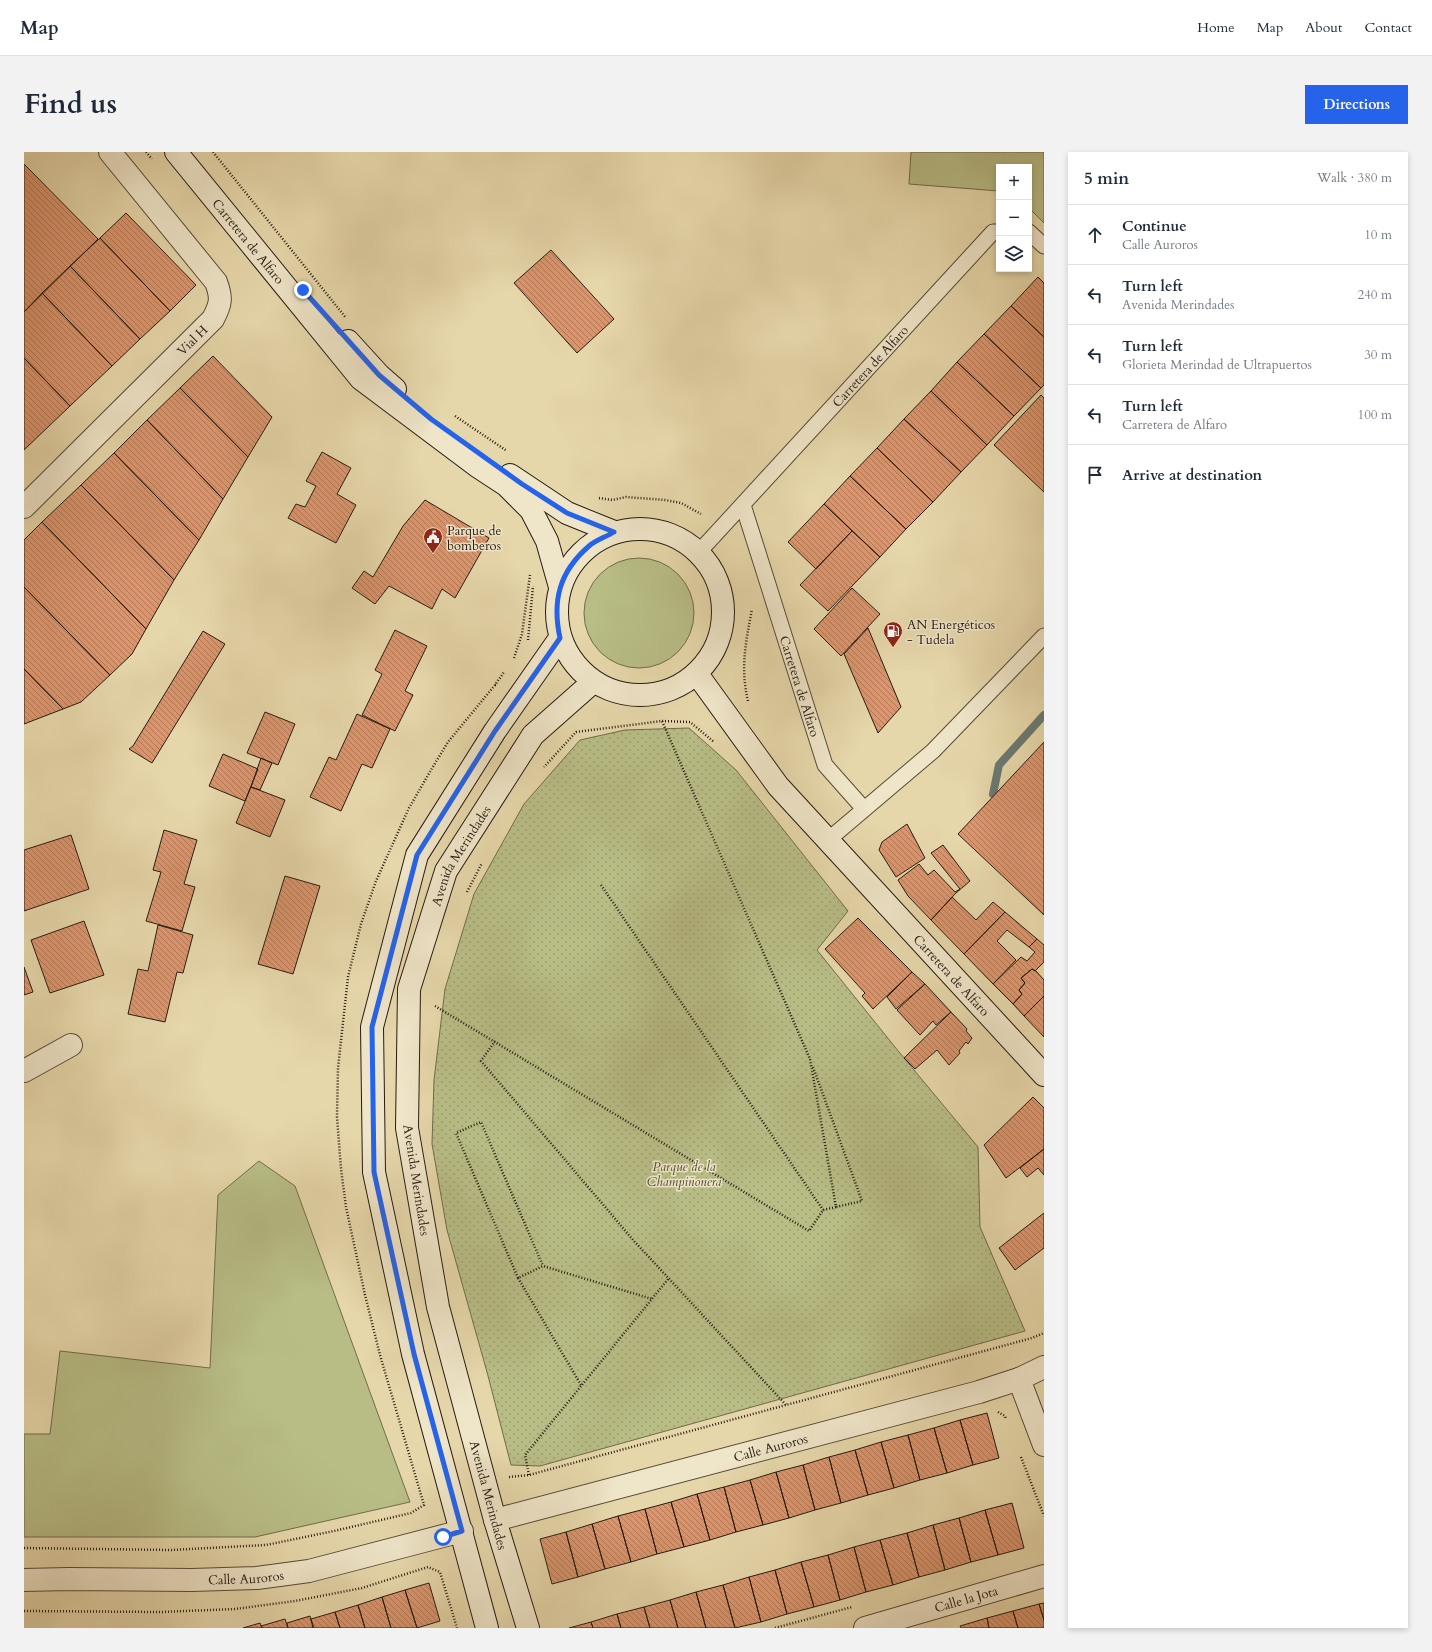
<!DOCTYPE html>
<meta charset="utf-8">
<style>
:root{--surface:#fff;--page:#f2f2f3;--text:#1f2937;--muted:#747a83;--line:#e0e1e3;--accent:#2563eb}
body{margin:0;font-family:Cardo,serif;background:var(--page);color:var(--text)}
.controls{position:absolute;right:12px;top:12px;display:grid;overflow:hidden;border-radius:0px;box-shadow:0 2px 6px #0003}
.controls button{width:36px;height:36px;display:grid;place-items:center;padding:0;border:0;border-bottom:1px solid var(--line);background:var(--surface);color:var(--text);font:20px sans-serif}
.stop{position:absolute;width:12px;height:12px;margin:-9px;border:3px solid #2563eb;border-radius:50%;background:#fff}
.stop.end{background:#2563eb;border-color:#fff;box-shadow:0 1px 4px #0008}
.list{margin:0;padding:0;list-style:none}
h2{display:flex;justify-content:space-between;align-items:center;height:52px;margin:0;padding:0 16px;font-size:17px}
h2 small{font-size:13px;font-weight:400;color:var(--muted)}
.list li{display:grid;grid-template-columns:26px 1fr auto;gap:12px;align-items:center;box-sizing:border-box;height:60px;padding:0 16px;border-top:1px solid var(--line)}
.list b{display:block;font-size:15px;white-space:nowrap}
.list p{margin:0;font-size:13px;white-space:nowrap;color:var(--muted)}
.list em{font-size:13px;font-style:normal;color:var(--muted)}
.icon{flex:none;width:22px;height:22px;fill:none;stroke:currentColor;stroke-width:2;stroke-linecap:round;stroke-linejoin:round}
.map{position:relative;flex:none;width:1020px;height:1476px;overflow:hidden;border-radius:0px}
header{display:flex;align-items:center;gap:24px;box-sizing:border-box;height:56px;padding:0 20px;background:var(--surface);border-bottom:1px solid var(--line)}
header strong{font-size:19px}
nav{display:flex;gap:22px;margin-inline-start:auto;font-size:14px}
.intro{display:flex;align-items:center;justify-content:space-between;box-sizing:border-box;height:96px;padding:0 24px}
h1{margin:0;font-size:28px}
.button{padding:10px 18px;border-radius:0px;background:var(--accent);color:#fff;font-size:14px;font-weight:700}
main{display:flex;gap:24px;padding:0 24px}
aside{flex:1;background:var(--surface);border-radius:0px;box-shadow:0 2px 6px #0003}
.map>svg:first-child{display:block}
</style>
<header>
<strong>Map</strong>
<nav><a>Home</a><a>Map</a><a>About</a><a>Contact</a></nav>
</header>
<div class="intro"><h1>Find us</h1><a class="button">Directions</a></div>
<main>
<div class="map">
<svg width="1020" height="1476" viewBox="0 0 1020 1476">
<defs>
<pattern id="park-dots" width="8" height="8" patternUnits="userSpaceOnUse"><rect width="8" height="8" fill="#b8bd86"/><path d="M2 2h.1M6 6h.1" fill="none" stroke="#9ea273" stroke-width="1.8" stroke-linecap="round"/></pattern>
<pattern id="building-back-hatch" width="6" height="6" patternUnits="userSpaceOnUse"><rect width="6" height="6" fill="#dc956c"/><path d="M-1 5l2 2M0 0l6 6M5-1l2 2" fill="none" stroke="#b27958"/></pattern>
</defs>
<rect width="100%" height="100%" fill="#e6d7aa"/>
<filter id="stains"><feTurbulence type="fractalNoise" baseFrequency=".005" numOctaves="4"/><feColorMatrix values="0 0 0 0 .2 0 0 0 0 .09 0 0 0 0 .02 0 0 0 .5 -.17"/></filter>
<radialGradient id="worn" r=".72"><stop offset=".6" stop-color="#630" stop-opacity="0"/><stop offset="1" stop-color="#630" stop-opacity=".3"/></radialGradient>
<!-- green -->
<path fill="#b8bd86" stroke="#706c4c" d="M887 0H1020V71L1005 56V15H975V39L885 32Z
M560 461a55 55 0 1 1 110 0a55 55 0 1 1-110 0Z
M235 1009 271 1034 386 1350 231 1385H0V1282H26L36 1199 186 1216 194 1043Z"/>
<!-- park -->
<path fill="url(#park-dots)" stroke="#706c4c" d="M665 576 712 618 824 759 793 798 875 900 954 995 956 1075 1001 1179 516 1314 487 1313 463 1220 423 1078 408 992 410 928 421 837 450 742 500 652 556 588 601 578Z"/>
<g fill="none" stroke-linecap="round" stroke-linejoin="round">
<!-- stream -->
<path stroke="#6a7971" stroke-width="8" d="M969 642 975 613 1020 563"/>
</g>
<!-- building -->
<path fill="url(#building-back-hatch)" stroke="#271b13" d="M0 12 74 87 0 160Z
M102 61 172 133 146 159 76 86Z
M76 86 146 159 116 187 46 114Z
M527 98 590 167 553 201 490 131Z
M46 114 116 187 88 214 18 141Z
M1014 125 1020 131V185L987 154Z
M18 141 88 214 46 254 0 206V160Z
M987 154 1020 185V233L1017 236 960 182Z
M960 182 1017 236 990 264 933 210Z
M189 204 248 265 224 305 156 236Z
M0 206 46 254 0 298Z
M933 210 990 264 963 293 907 239Z
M156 236 224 305 199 347 123 268Z
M907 239 963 293 937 320 880 267Z
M1017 243 1020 246V340L970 293Z
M880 267 937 320 909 350 853 296Z
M123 268 199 347 175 388 90 301Z
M853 296 909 350 882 377 826 324Z
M298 300 327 316 313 342 332 353 312 391 264 366 272 352 281 355 292 334 282 329Z
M90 301 175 388 150 428 57 333Z
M826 324 882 377 856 405 800 352Z
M57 333 150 428 122 477 18 370Z
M401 348 465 386 431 446 418 437 408 457 365 434 351 452 328 436 340 419 349 425 379 374Z
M800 352 828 379 792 417 764 390Z
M18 370 122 477 108 502 86 523 0 435V388Z
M828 379 856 405 804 459 776 433Z
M0 435 86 523 57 550 39 557 0 517Z
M828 436 856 462 817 504 790 477Z
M844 476 877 555 854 581 820 502Z
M371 478 403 494 381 539 389 543 371 579 338 563 358 522 351 518Z
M179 479 201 492 128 611 105 597 109 594Z
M0 517 39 557 0 572Z
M241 560 271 572 254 613 223 601Z
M333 562 366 577 348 616 338 612 317 659 286 645 305 605 312 608Z
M1020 590V763L934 682Z
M199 602 234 617 221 649 185 634Z
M237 606 248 611 236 638 227 635Z
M227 635 261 648 246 685 212 671Z
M883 672 901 706 872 725 855 698 858 690Z
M140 678 173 688 160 732 171 735 158 779 122 769 137 720 129 718Z
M47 683 65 737 0 759V698Z
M919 693 946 729 932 741 907 768 884 744 874 728 895 712 904 723 910 718 931 740 936 737 907 701Z
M261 724 296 734 269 822 234 812Z
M928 745 952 768 969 750 981 760 940 802 907 768Z
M981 760 1013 787 1005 795 983 778 973 789 992 808 969 832 940 802Z
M834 766 888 820 849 857 838 844 841 841 801 797Z
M60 769 80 823 26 841 7 788Z
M134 773 169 783 159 821 153 820 141 870 104 862 114 817 124 819Z
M1013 787 1020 793V810L1011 819 1008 817 997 826 1001 831 995 838 998 842 989 852 969 832 997 805 1003 809 1011 800 1005 795Z
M0 815 9 840 0 843Z
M1008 817 1012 819 1020 828V844L1000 864 989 852 998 842 995 838 1001 831 997 826Z
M888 820 901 832 872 857 863 845Z
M901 832 927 860 912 873 909 869 896 883 873 858Z
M1020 844V885L1000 864Z
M927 860 943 877 942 879 948 886 944 892 942 890 935 899 936 901 925 913 913 898 891 917 880 906Z
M1009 945 1020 956V997L982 1026 960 993Z
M1020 997V1023L1014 1016 1003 1025 996 1016Z
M1020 1061V1096L991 1118 975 1096Z
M963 1261 975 1306 949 1313 936 1268Z
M936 1268 949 1313 923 1321 910 1276Z
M910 1276 923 1321 896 1328 884 1283Z
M884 1283 896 1328 870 1336 857 1290Z
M857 1290 870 1336 844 1343 831 1298Z
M831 1298 844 1343 817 1351 805 1305Z
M805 1305 817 1351 791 1358 779 1313Z
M779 1313 791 1358 765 1366 752 1320Z
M752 1320 765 1366 739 1373 726 1328Z
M726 1328 739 1373 712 1380 700 1335Z
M700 1335 712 1380 686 1388 673 1342Z
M673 1342 686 1388 660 1395 647 1350Z
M647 1350 660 1395 633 1402 621 1357Z
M988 1351 1000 1396 974 1403 961 1358Z
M621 1357 633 1402 607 1410 594 1364Z
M961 1358 974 1403 947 1410 935 1366Z
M594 1364 607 1410 581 1417 568 1372Z
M935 1366 947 1410 921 1418 909 1373Z
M568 1372 581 1417 554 1425 542 1380Z
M909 1373 921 1418 895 1425 883 1381Z
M542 1380 554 1425 528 1432 516 1387Z
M883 1381 895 1425 869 1433 856 1388Z
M856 1388 869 1433 842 1440 830 1395Z
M830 1395 842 1440 816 1448 804 1403Z
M804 1403 816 1448 790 1455 777 1410Z
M777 1410 790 1455 763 1462 751 1418Z
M751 1418 763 1462 737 1470 725 1425Z
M725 1425 737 1470 711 1476 699 1433Z
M405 1431 416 1469 393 1476 381 1438Z
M699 1433 711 1476H682L672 1440Z
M381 1438 393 1476H367L358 1445Z
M672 1440 682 1476H654L646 1448Z
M358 1445 367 1476H341L334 1453Z
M646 1448 654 1476H626L620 1455Z
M1020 1451V1468L1015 1452Z
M1015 1452 1020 1468V1476H994L989 1459Z
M334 1453 341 1476H316L311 1460Z
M620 1455 626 1476H597L593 1462Z
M989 1459 994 1476H965L963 1466Z
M311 1460 316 1476H290L287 1467Z
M593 1462 597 1476H569L567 1470Z
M286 1464 289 1476H264L263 1471Z
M963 1466 965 1476H937L936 1474Z
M261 1467 264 1476H238L237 1474Z
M567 1470 569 1476H545Z
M236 1471 238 1476H219Z"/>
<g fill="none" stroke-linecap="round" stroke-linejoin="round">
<defs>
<g id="lane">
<path d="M1005 80 1020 94"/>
<path id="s1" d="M719 353 801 613 840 657"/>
<path id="s2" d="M674 401 969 80H975"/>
<path d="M804 688 909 599 1020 484"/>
</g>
<g id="street">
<path id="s3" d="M0 355 189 167C197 152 198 146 192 130L86 0"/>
<path d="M0 919 47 893"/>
<path d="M995 1227 1020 1293"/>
<path id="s4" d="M471 1368 955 1240 995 1227 1020 1215"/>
<path id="s5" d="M0 1428 45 1427 168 1428 233 1426 285 1419 438 1379"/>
<path id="s6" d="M841 1476 1020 1424"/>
</g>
<g id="secondary">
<path id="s7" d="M152 0 337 227 453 314 482 333 507 358 523 389 536 435"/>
<path d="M324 189 355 223 371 237"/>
<path d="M486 323 543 361 590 380"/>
<circle cx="616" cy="460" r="83"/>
<path id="s8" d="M673 522 754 634 1020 923"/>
<path d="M463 1476 389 1202 350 1020 348 875 393 703 471 579 536 486"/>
<path id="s9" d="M504 1476 471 1368 414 1155 383 976 385 837 422 719 509 583 569 530"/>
</g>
</defs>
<!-- lane casing -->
<use href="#lane" stroke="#574a39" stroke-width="17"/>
<!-- street casing -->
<use href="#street" stroke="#574a39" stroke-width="24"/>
<!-- secondary casing -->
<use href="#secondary" stroke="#271b13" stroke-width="24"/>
<!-- path -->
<path stroke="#271b13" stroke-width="2.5" stroke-dasharray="1 2" stroke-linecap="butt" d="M122 0 128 7
M189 0 322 166
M431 264 483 299
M575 346 588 348 602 345 641 348 657 351 677 362
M504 488 509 434
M490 506 498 482 506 423
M472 533H471L480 520
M724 549C716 515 722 490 728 457
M638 569 666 570 690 590
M577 733 799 1058
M443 740 458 711
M411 854 785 1079 799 1058 812 1055 786 907 638 569 552 580 520 615
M471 889 457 909 610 1089 762 1253
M789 915 838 1049 812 1055
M494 1126 432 981 457 970 519 1114
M557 1233 494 1126 519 1114 628 1147
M974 1260 981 1264 982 1267
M997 1305 1020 1364
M505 1323 501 1303 645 1126
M485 1325 505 1323 1008 1186 1020 1181
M0 1396 147 1398 242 1393 310 1379 387 1361 400 1353 356 1203 341 1143 322 1055 317 1017 313 965 314 916 324 825 337 772 352 729 385 656 407 618 424 590 471 533
M0 1459 137 1460 211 1457 271 1449 338 1436 404 1415 416 1420 433 1476
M751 1476 828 1455"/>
<!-- lane -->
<use href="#lane" stroke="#efe5c8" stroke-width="15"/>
<!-- street -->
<use href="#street" stroke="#efe5c8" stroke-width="22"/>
<!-- secondary -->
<use href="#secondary" stroke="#efe5c8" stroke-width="22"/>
</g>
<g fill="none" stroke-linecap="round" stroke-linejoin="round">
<!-- route -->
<path stroke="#2563eb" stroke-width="5" d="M279 138 355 223 407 267 498 332 543 361 590 380C582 385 572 388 565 394 535 420 528 449 536 486L471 579 393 703 348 875 350 1020 390 1202 438 1379 419 1385"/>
</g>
<!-- icons -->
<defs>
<symbol id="civic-pin" viewBox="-11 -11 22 30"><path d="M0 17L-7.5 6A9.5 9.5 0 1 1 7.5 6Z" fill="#8f2418" stroke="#efe5c8"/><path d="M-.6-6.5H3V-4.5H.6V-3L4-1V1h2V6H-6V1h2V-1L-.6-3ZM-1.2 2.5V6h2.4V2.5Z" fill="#fff"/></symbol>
<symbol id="fuel-pin" viewBox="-11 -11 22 30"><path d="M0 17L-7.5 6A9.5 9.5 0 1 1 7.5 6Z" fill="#8f2418" stroke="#efe5c8"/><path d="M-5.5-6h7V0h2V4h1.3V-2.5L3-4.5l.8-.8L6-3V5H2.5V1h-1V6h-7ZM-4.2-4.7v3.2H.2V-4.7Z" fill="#fff"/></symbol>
</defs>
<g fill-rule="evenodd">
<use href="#civic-pin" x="398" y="374" width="22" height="30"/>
<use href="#fuel-pin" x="858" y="468" width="22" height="30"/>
</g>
<g text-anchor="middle" stroke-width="3" stroke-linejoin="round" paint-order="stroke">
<!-- street labels -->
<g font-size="13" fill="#271b13" stroke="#efe5c8">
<text dy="5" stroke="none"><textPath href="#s7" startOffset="115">Carretera de Alfaro</textPath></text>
<text dy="5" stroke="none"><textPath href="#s3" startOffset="237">Vial H</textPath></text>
<text dy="5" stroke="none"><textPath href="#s2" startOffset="254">Carretera de Alfaro</textPath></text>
<text dy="5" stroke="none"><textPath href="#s1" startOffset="190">Carretera de Alfaro</textPath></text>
<text dy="5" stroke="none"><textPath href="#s9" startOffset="798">Avenida Merindades</textPath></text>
<text dy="5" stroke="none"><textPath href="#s8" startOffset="395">Carretera de Alfaro</textPath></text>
<text transform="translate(393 1028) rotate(81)" y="5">Avenida Merindades</text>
<text dy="5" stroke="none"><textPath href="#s4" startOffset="285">Calle Auroros</textPath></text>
<text transform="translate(465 1343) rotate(75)" y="5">Avenida Merindades</text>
<text dy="5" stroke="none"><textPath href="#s5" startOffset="222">Calle Auroros</textPath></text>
<text dy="5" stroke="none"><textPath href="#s6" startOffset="105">Calle la Jota</textPath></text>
</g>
<!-- poi labels -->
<g font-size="13" fill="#271b13" stroke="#efe5c8" text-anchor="start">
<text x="423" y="383">Parque de<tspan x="423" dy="15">bomberos</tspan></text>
<text x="883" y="477">AN Energéticos<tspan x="883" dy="15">- Tudela</tspan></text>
</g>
<!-- park labels -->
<g font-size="13" font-style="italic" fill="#524c36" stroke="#efe5c8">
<text x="660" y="1019">Parque de la<tspan x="660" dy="15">Champiñonera</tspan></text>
</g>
</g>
<rect width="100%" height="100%" filter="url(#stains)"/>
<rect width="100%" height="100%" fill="url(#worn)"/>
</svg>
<div class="controls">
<button>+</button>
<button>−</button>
<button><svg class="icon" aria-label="layers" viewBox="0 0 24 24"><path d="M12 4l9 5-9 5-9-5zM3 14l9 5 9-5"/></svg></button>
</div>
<div class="stop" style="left:419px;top:1385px"></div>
<div class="stop end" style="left:279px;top:138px"></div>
</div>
<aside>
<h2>5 min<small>Walk · 380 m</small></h2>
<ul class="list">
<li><svg class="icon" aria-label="ahead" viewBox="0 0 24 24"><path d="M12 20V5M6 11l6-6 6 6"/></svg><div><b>Continue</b><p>Calle Auroros</p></div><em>10 m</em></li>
<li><svg class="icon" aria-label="left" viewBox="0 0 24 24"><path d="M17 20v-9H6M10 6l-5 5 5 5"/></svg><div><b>Turn left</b><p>Avenida Merindades</p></div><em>240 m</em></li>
<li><svg class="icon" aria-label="left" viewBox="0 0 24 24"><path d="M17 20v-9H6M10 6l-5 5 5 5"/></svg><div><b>Turn left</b><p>Glorieta Merindad de Ultrapuertos</p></div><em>30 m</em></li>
<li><svg class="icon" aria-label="left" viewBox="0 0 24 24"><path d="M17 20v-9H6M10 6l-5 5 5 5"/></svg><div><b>Turn left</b><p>Carretera de Alfaro</p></div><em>100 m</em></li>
<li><svg class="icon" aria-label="arrive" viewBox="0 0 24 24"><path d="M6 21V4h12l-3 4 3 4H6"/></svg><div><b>Arrive at destination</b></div></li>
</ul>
</aside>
</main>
